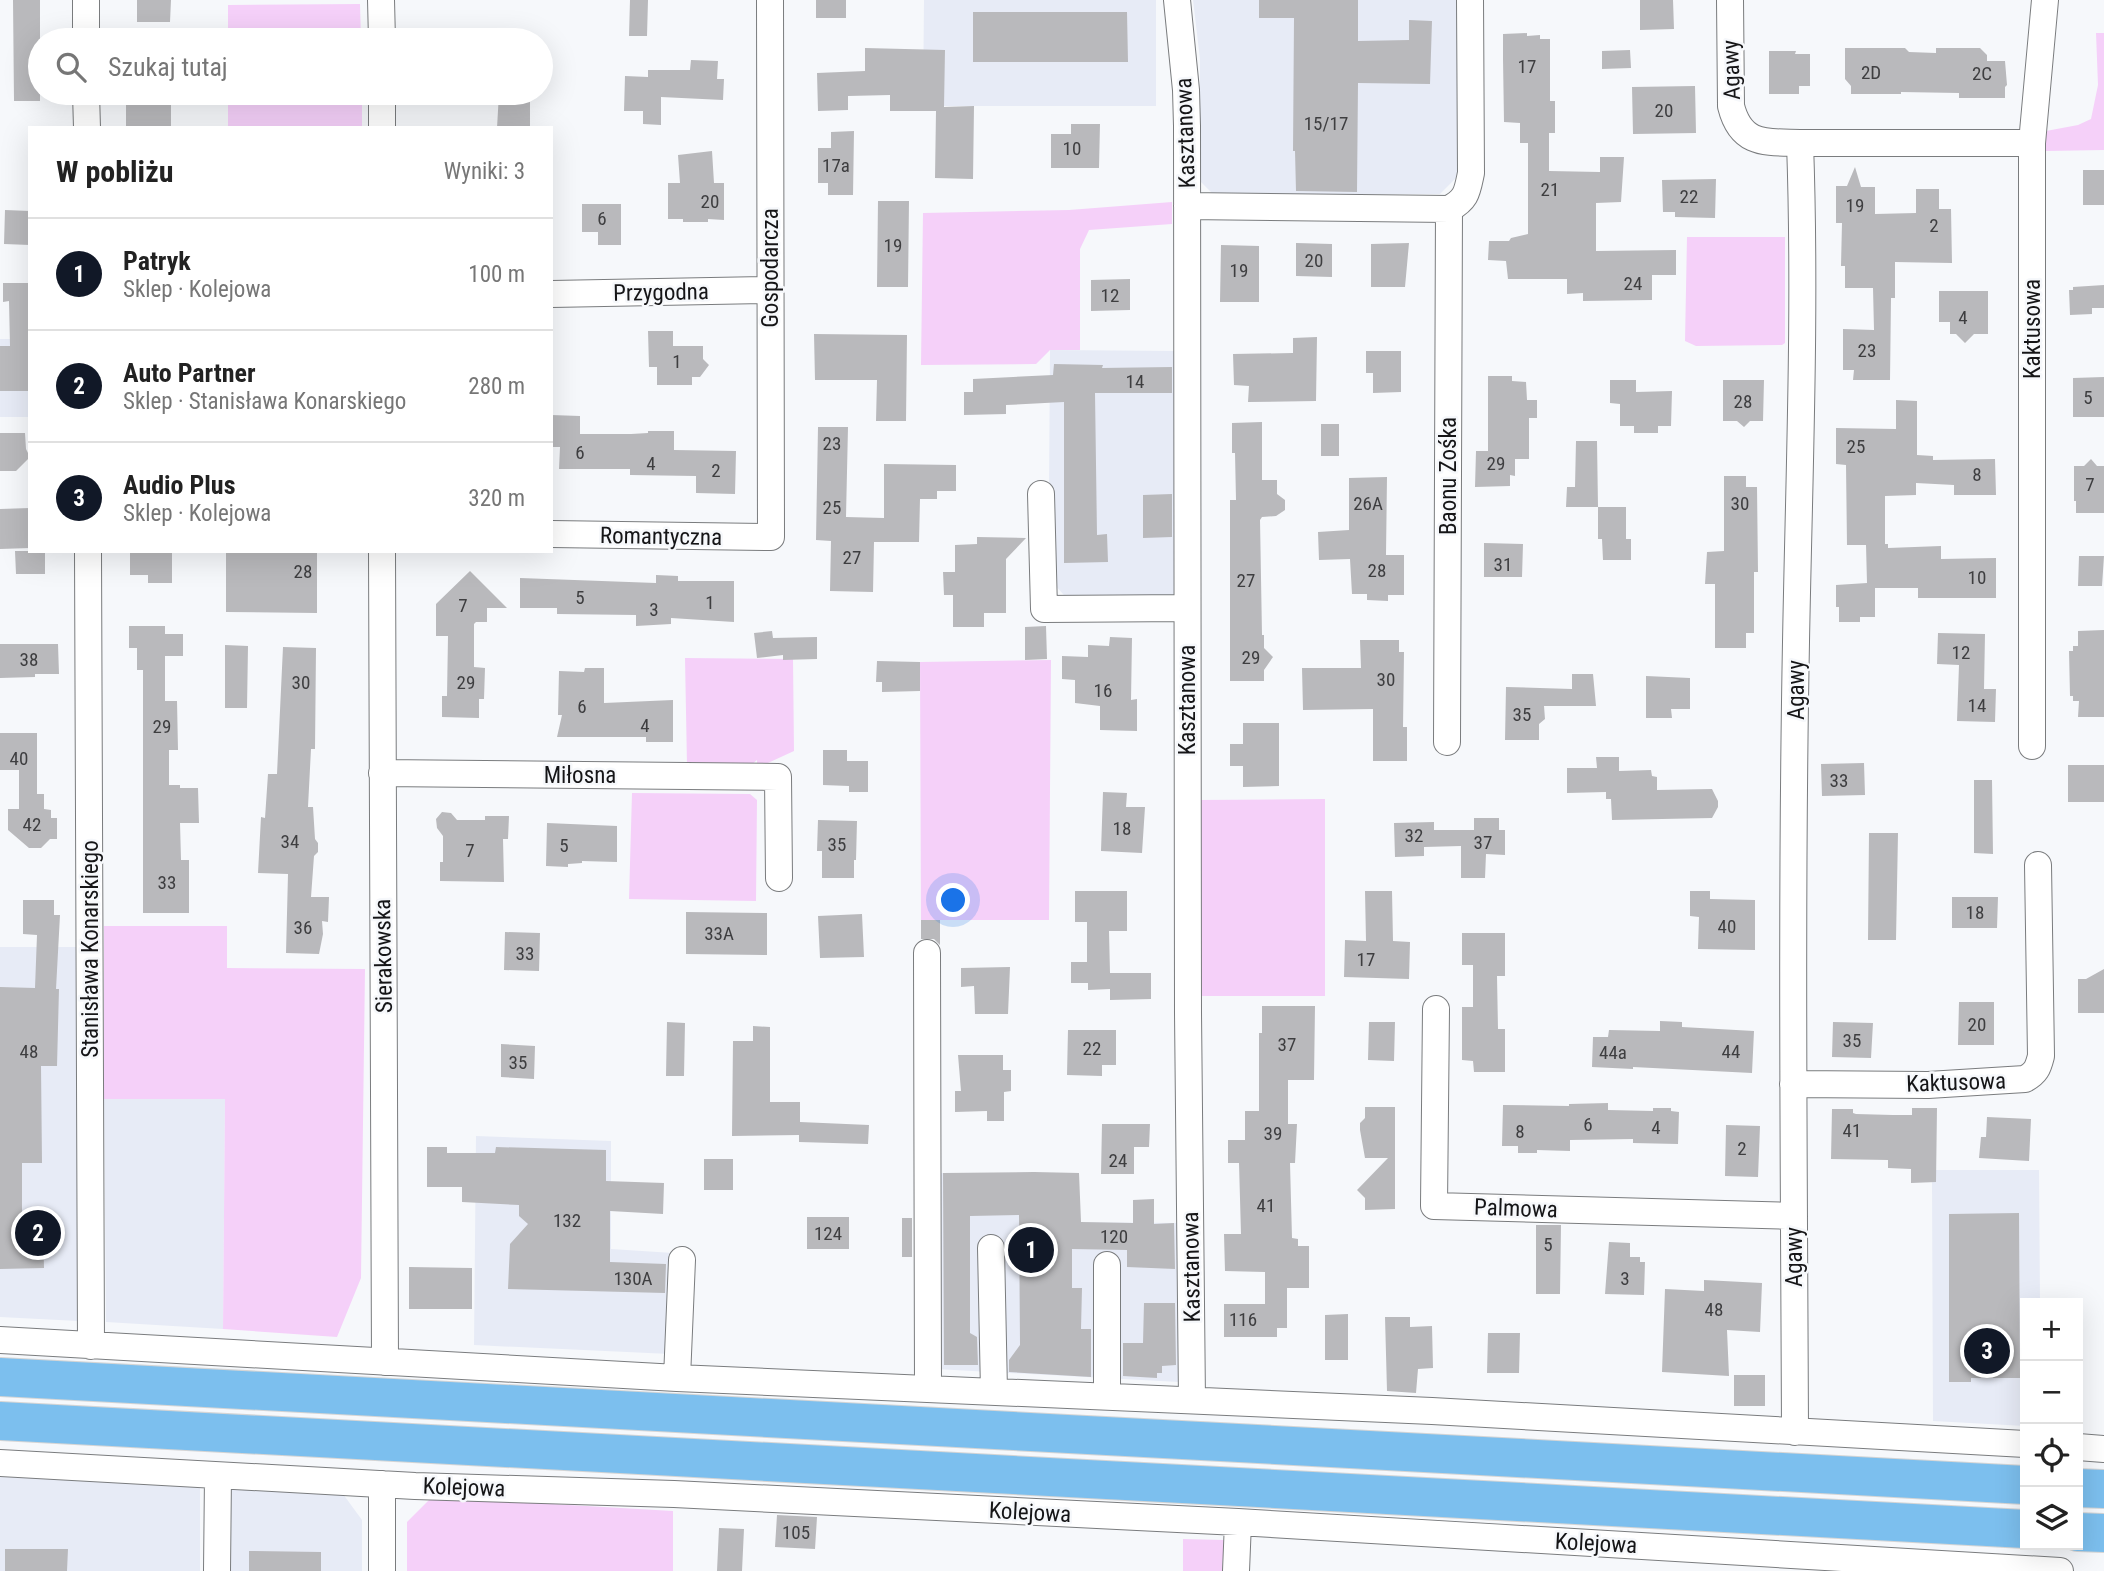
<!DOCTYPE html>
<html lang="pl">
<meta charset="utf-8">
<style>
:root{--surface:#fff;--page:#f2f2f2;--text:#222;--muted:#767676;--line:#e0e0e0;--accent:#111827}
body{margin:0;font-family:"Roboto Condensed",sans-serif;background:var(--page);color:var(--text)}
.controls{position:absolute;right:21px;bottom:21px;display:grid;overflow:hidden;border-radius:0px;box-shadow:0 7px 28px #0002}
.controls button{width:63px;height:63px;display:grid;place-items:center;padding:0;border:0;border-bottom:2px solid var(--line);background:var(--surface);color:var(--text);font:35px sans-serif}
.you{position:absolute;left:954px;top:901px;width:24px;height:24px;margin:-18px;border:5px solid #fff;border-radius:50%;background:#1a73e8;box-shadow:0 0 0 10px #1a73e833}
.badge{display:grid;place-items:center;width:46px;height:46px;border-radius:50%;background:var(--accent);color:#fff;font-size:23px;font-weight:700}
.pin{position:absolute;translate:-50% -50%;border:4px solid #fff;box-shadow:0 2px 7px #0006}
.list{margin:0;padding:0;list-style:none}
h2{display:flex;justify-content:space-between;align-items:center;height:91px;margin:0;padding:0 28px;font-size:30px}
h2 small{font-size:23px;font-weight:400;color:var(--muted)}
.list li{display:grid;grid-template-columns:46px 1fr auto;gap:21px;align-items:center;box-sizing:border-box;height:112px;padding:0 28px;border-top:2px solid var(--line)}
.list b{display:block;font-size:26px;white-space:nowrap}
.list p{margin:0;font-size:23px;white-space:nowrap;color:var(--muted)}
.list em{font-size:23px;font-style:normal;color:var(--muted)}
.icon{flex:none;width:38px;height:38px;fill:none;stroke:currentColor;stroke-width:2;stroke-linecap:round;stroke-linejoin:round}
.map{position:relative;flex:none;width:2104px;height:1571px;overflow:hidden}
.search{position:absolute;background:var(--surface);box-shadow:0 7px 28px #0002;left:28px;top:28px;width:525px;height:77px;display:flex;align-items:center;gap:18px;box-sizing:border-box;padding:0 24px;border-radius:38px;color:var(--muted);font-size:26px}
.panel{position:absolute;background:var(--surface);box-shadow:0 7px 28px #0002;left:28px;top:126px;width:525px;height:427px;border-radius:0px}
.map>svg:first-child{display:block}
</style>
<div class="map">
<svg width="2104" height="1571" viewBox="0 0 2104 1571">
<rect width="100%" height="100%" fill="#f6f8fb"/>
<!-- built -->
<path fill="#e7ebf6" d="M924 0H1156V106H923Z
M1193 0H1458V176L1440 194H1213L1200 181V59Z
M0 339H30V417H0Z
M1050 350 1176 351 1180 593 1156 603H1071L1055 585 1049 494Z
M0 947H81L78 1321 0 1317Z
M225 1098 223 1329 106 1322 104 1099Z
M476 1136 611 1141V1249L673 1253 670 1354 474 1345Z
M1936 1170H2039L2040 1303H2025V1426L1933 1421 1932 1182H1936Z
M938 1173H1051V1222L1178 1223 1179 1382 936 1369Z
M0 1475 200 1486V1571H0Z
M227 1488 343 1494 362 1520V1571H227Z"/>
<!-- green -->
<path fill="#f5d0f9" d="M360 4 361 40H228V5Z
M2096 33H2104V150L2046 151V131L2078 125 2091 119 2098 85Z
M228 93H362V128H228Z
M1172 202V224L1089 230 1080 249V350H1050L1036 364 921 365 923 213 1069 210Z
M1687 237H1785V343L1782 345 1696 346 1685 341Z
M685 658 793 659 794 751 757 768V760L750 766 687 765Z
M1051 660 1049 920H921L920 662Z
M632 793 750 794 757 800 756 901 629 899Z
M1325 799V996H1198L1199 800Z
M104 926H227V968L365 969 361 1278 337 1337 223 1329 225 1099H104Z
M432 1497 673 1511V1571H407V1522Z
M1183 1539 1224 1540 1222 1571H1183Z"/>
<!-- building -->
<path fill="#b9b9bc" d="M13 0H40V101H14Z
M137 0H171L170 22H137Z
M630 0H648L647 36H629Z
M816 0H846V18H816Z
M1259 0H1358V41L1409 40V20L1432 21 1430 84 1358 83 1357 192 1296 191 1295 151H1293L1294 18H1259Z
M1640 0H1673L1674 29 1640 30Z
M973 12H1127L1128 62H973Z
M1527 33V36L1540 35V39H1550V101H1555V133H1549V171L1600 172V157H1624L1621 202 1596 203V251L1676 250V275H1652V300L1583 301V293L1567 294V279H1508L1506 261 1488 260 1489 241H1509L1511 238 1528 234V143H1520V123L1504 122 1503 59V34Z
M865 48 945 50 944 107 974 106 973 179 935 178 936 111H890V95L848 96V110L818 111 817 73 865 71Z
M1845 48H1905L1909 52 1936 53V48H1980L1987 55V61H2005L2007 85 2005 87V98H1959V93L1901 92V94H1851V86L1845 79Z
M1630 50 1631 68 1602 69V51Z
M1769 51H1796L1795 54H1810V86H1799V94H1769Z
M691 60 718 61 717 79H724L723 100 661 97V125L643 124V111H624L625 76 648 77V70H690Z
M1695 86 1696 133 1633 134 1632 87Z
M130 93H171V128H126V96H130Z
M499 93H530V128H497Z
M1071 124H1100L1099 168H1051V134H1071Z
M854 131 853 195H828V183H818V148H831V132Z
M712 151 714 183H724V220L708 219V222H683V219H668V183H680L678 155Z
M1855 167 1861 187H1875V214L1916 213V189H1939V209H1951L1952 263 1895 262V298H1891L1890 380H1853L1854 370H1843V329L1874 330 1873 288H1845V266H1841L1842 223H1836V186H1847Z
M2083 170H2104V205H2083Z
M1716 179 1715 218 1675 217V212H1663L1662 180Z
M878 201H909L908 287H877Z
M582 204H621V245H598V232H582Z
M5 210 30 211V245L4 244Z
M1296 243 1332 244V277L1296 276Z
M1409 243 1405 287H1371V244Z
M1221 245 1259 246V302H1220Z
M1130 279V310L1091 311V280Z
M3 283H30V391H0V346H10L9 301 3 302Z
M2104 285V308H2092V314L2070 315 2069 290H2073V287Z
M1939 291H1988V334H1974L1965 343 1956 334H1950V322H1939Z
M648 331H673V346H703V359L709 365 700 377H692V385H657V367H649Z
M814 334 907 335 906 421H876L877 380H815Z
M1317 337 1316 401 1248 402 1249 386 1234 385 1233 354 1293 353V338Z
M1366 351H1401V392L1373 393V373H1366Z
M1054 364 1103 365 1102 368 1172 367V393H1095L1097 535 1107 534 1108 562 1064 563V402L1006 405V414L964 415V392H973V379L1053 375Z
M1488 376H1512V381L1526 382 1527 400H1537V418H1529V459H1515V476L1510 475V486L1475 487 1476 451H1488Z
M2104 377V417H2073V378Z
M1610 380H1636V392L1672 391 1671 426H1658V433H1634V426H1620V404L1610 403Z
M1723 380H1764L1763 421H1750L1744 427 1737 421H1723Z
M1896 400 1917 401V455L1933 456V460L1995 459 1996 495H1954V485L1916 483V495L1885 496V544H1888V548L1941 546V559L1996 558V598H1918V588H1875V617H1860V622H1839V607H1836V585L1867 583 1866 545H1847L1846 465 1836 464V428L1896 429Z
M551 415 580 416V434H631L648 433V431H674V450L736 451 735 494 696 493V476L630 475V469H559L560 447H551Z
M1262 422V480H1277V494L1285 500V510L1276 516 1262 517 1260 520 1262 635H1264V648L1273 657 1264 670V681H1230V500H1236L1235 453H1232V423Z
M1321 424H1339V456H1321Z
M818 427H848L846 517 884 518V464L956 465V491H937V499H920L919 542H874L873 592 830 591 831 541 816 540Z
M0 433H25L26 449 30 457 16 471H0Z
M1576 441H1597L1598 507H1566L1567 487H1575Z
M2091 459 2097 466H2104V513H2076V501H2074V466H2084Z
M1724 476H1746V487H1757L1758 572H1754V633H1746V648H1715V584H1705L1707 552 1724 551Z
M1387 477 1386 555H1404V595H1388V601L1367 600V594H1352L1350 559 1319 560 1318 532 1349 530V478Z
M1172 494V537L1143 538V495Z
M1598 507H1626V539H1631V560H1603L1602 539H1598Z
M30 508V548L0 549V509Z
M977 537 1026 538 1006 559V613H984V627H953V595H944L943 572H955V545L977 544Z
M1484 543 1523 544 1522 577H1484Z
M15 551H45V574H16Z
M130 551H172V583H148V575H130Z
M226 551 317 553V613L226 612Z
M2079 556H2104L2102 586H2078Z
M470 571 507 608H487V622H476L474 624V667L485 668 484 699H479V718L442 717V696H447L448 636H436V604Z
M656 575 678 576V581H734V622L671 618V624L636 626V615L557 614V608H520V578L656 583Z
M129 626H165V634H183V656H165V701H177L178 750H169V785H180V788H198L199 823H180L181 860H189V913H143V670H137V648H129Z
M1046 626 1047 659 1025 660V627Z
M2104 630V717H2078L2079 701H2073V696H2070L2069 651H2073V646H2078V631Z
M772 631 773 638 817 637V659L783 660V655L757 658 754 633Z
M1938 633 1985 634 1984 689H1996L1995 722 1957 721 1959 665 1937 664Z
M1110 637 1132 638 1131 700 1137 699V731L1100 730V706L1075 703V680L1062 679V656L1088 657V645L1109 646Z
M1360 640H1399V652H1404L1403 727H1407V761H1373V709L1303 710 1302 668H1361Z
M0 644H58L59 674H35V677L0 678Z
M225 645 248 646 247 708H225Z
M283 647 316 648 315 749H311L308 807H313L315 839 318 843V852L314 856 311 897H329L328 922 322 921 323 934 319 954 286 953 288 874 258 873 261 817 265 818 268 774H277Z
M877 661 920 662V691L882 692V682H876Z
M585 668H604V703L673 700V742H646V737H557L562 715H558L559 671 584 672Z
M1572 674H1593L1596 706H1544L1545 719 1539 724V740H1505L1506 687 1572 689Z
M1646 676 1690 678V709H1671L1672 718H1646Z
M1243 723H1279V786L1243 787V766H1230V744H1243Z
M0 733H37V794H44V809L51 810V818H57V839H50L41 848H29L8 830V809H19V770H0Z
M823 750H847V761H868V792H849V786L823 785Z
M1596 757H1619V771L1651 770 1652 776 1657 777V790L1712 789 1718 801V807L1712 818 1612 820 1611 799H1606V792L1567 793V768H1597Z
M1864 763 1865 795 1822 796 1821 764Z
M2068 765H2104V802H2068Z
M1974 780H1992L1993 854 1974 853Z
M1103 792 1127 793 1126 807H1145L1142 853 1101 851Z
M442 812 451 813 457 820H485V816H509L508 839H503L504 882 440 881V862H443V836L437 828 436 819Z
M1474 818H1499V830H1505V855L1486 854 1485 878H1461V846L1424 847V856L1395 857 1394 823 1434 822V830H1474Z
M818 820 857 821 856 860H854V878H822V851H817Z
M547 823 617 826V862L582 861V863L568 864V867L546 866Z
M1869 833H1898L1896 940H1868Z
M1075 891H1127V931H1109L1110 973H1151V999L1110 1000V989L1088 990V983H1071V962H1087V922H1075Z
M1365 891H1392L1393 941 1410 942 1409 979 1344 977 1345 940 1366 941Z
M1690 891H1710V899L1755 900V950L1698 949 1699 917 1690 916Z
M1952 897H1998L1997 928H1952Z
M23 900H54V915H60L56 989H59L57 1066H41L42 1163H22V1226H43L44 1268 0 1269V987L35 988 37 935 23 934Z
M686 912 767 913V955L686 954Z
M862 914 864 957 820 958 818 916Z
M921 920H940V945L934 939H921Z
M505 932 540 933 539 971 504 970Z
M1462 933H1505V976H1497L1498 1029H1505V1072H1474L1473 1061 1462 1060V1007H1473V965H1462Z
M1010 967 1008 1014H975L974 986 961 987V968Z
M2104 969V1013H2078V979H2086Z
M1959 1002H1994V1045H1958Z
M1262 1006H1315L1314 1080H1288V1124H1297L1295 1163H1290L1292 1238 1298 1239V1246H1309V1288H1287V1328H1277V1337H1224V1304H1265V1272L1225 1271 1224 1234H1241L1239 1163H1228V1140H1245V1111H1259V1033H1262Z
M1660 1021 1682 1022V1027L1754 1031 1752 1073 1633 1067V1069L1592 1067 1593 1037H1608L1609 1030 1660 1031Z
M667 1022 685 1023 684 1076H666Z
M1369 1022H1395L1394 1061 1368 1060Z
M1833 1022 1873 1023 1871 1058 1832 1057Z
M753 1026 770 1027V1102H800V1122L869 1125 868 1144 799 1142V1135L732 1136 733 1041H753Z
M1068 1030H1116V1065H1102V1076L1067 1075Z
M501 1044 535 1046 534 1079 501 1077Z
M958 1055H1003V1070H1011V1091L1004 1092V1121H987V1111L955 1112V1091H961Z
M1608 1103V1110L1653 1111V1108H1671V1111L1679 1112 1678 1144 1633 1143V1139L1570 1140V1151L1537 1150V1153H1518V1146H1502L1503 1105 1569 1106V1104Z
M1365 1107H1395V1209L1365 1210V1198L1357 1190 1388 1158H1365L1360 1130V1123L1365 1118Z
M1912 1108H1937L1936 1182 1911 1183V1169L1888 1168V1160L1831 1159 1832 1109H1853V1113L1856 1114 1893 1115H1912Z
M1987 1117 2031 1119 2029 1161 1979 1158 1981 1137H1986Z
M1102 1124H1150L1149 1147H1134V1174H1101Z
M1726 1125 1760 1126 1758 1177 1725 1176Z
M427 1147H447V1153H495L496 1147 606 1150V1181L664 1183 663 1214 610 1211V1262L666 1264 665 1293 508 1289 510 1244 528 1224 519 1216V1205L462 1202V1187H427Z
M704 1159H733V1190H704Z
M1034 1172 1079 1173 1081 1222 1133 1223V1200L1154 1199V1224L1174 1223 1175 1269 1127 1267V1250L1072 1249V1288H1082L1081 1329H1091V1377L1009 1372V1360L1020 1345 1019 1215 970 1216V1333L977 1337 978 1365H944L943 1173Z
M2019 1213 2020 1378H1971V1382H1949V1214Z
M807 1217H849V1249H807Z
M902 1218H912V1257H902Z
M1536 1225H1561L1560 1294H1536Z
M1609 1242 1630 1243V1257H1640V1262H1645L1644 1295 1605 1294Z
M409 1267 472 1268V1309H409Z
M1704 1280 1762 1283 1760 1332 1727 1330 1729 1376 1662 1372 1665 1289 1704 1291Z
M1144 1303H1175L1176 1365 1162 1366V1373H1157V1378L1123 1376V1343H1143Z
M1348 1314V1360H1325V1315Z
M1385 1317H1410V1327L1432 1326 1433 1368 1418 1369 1416 1393 1387 1391Z
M1488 1333H1520L1519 1373H1487Z
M1734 1375H1765V1406H1734Z
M777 1515 817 1517 815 1549 775 1547Z
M719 1528 744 1529 742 1571H717Z
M5 1549H68L67 1571H5Z
M249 1551 321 1552V1571H249Z"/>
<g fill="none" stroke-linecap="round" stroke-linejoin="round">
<defs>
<path id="minor" d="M86 0V40
M381 0 382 40
M1177 0 1186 90 1187 126 1188 1013 1192 1400
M1730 0 1731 106C1741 146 1766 142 1800 143 1806 310 1799 476 1796 642 1791 905 1794 1168 1795 1432
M86 93 87 128
M382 93V128
M1800 143H2032V746
M2032 143 2045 0
M1187 206 1449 209
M551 294 770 290
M1041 494 1044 609 1187 608
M551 534 771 537 770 0
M88 551 91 1346
M382 551 385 1362
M1447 742 1449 209C1467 199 1467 192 1471 173L1470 0
M382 773 778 777 779 878
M927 953 928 1387
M1436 1009 1434 1206 1794 1216
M1793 1084 1928 1085 2025 1079C2036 1073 2038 1068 2041 1056L2038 865
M991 1248 994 1391
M0 1340 677 1378 1432 1411 2025 1444
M677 1378 682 1260
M1107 1396V1265
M2078 1447 2104 1449
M0 1463 415 1486 674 1494 1238 1522 2060 1571
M382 1484V1571
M217 1571 218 1476
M1236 1571 1238 1522"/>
<path id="highway" d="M0 1377 2025 1485
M0 1421 2025 1529
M2078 1488 2104 1489
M2078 1532 2104 1533"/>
</defs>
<!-- minor casing -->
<use href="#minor" stroke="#7a7c7e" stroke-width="28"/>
<!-- highway casing -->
<use href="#highway" stroke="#d5d5d5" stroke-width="40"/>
<!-- minor -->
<use href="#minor" stroke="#fff" stroke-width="26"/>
<!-- highway -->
<use href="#highway" stroke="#7cbfee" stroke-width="38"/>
</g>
<g text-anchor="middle" stroke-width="5" stroke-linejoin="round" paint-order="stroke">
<!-- number labels -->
<g font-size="19" fill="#3e3e40">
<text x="1527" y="73">17</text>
<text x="1871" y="79">2D</text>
<text x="1982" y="80">2C</text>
<text x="1664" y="117">20</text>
<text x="1326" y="130">15/17</text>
<text x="1072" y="155">10</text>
<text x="836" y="172">17a</text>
<text x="1550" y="196">21</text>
<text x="1689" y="203">22</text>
<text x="710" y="208">20</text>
<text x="1855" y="212">19</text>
<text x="602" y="225">6</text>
<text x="1934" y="232">2</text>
<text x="893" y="252">19</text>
<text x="1314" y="267">20</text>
<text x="1239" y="277">19</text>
<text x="1633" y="290">24</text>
<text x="1110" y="302">12</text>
<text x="1963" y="324">4</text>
<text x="1867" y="357">23</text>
<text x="677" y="368">1</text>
<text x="1135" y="388">14</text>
<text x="2088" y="404">5</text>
<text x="1743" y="408">28</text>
<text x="832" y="450">23</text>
<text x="1856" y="453">25</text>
<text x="580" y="459">6</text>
<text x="651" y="470">4</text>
<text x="1496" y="470">29</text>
<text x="716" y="477">2</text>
<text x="1977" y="481">8</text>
<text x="2090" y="491">7</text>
<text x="1368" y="510">26A</text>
<text x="1740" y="510">30</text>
<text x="832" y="514">25</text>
<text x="852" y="564">27</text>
<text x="1503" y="571">31</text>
<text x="1377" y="577">28</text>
<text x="303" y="578">28</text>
<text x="1977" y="584">10</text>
<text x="1246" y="587">27</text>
<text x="580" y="604">5</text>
<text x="710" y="609">1</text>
<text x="463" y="612">7</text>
<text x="654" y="616">3</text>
<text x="1961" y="659">12</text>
<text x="1251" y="664">29</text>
<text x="29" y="666">38</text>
<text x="1386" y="686">30</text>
<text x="301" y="689">30</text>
<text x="466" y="689">29</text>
<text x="1103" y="697">16</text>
<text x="1977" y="712">14</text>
<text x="582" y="713">6</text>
<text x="1522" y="721">35</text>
<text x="645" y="732">4</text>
<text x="162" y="733">29</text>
<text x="19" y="765">40</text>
<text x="1839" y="787">33</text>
<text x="32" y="831">42</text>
<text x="1122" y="835">18</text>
<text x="1414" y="842">32</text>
<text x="290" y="848">34</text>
<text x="1483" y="849">37</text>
<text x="837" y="851">35</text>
<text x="564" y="852">5</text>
<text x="470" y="857">7</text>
<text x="167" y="889">33</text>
<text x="1975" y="919">18</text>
<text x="1727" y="933">40</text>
<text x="303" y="934">36</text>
<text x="719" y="940">33A</text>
<text x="525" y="960">33</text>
<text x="1366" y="966">17</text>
<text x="1977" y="1031">20</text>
<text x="1852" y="1047">35</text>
<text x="1287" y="1051">37</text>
<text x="1092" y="1055">22</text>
<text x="29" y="1058">48</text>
<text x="1731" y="1058">44</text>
<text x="1613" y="1059">44a</text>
<text x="518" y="1069">35</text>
<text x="1588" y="1131">6</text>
<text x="1656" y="1134">4</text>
<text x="1852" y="1137">41</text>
<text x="1520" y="1138">8</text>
<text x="1273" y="1140">39</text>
<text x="1742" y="1155">2</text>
<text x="1118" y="1167">24</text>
<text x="1266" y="1212">41</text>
<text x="567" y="1227">132</text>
<text x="828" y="1240">124</text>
<text x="1114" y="1243">120</text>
<text x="1548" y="1251">5</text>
<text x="633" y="1285">130A</text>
<text x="1625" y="1285">3</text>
<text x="1714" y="1316">48</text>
<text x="1243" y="1326">116</text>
<text x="796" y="1539">105</text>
</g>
<!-- street labels -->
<g font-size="23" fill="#151517" stroke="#f6f8fb">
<text transform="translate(1731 70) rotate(-92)" y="8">Agawy</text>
<text transform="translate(1185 133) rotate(-92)" y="8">Kasztanowa</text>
<text transform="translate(770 268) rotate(-90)" y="8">Gospodarcza</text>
<text transform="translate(661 292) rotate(-1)" y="8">Przygodna</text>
<text transform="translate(2032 329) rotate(-90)" y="8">Kaktusowa</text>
<text transform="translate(1448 476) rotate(-90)" y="8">Baonu Zośka</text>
<text transform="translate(661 536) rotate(1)" y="8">Romantyczna</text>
<text transform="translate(1796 690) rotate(-90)" y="8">Agawy</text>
<text transform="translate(1187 700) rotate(-90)" y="8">Kasztanowa</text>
<text x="580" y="783">Miłosna</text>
<text transform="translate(90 949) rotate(-90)" y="8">Stanisława Konarskiego</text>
<text transform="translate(383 956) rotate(-91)" y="8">Sierakowska</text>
<text transform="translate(1956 1082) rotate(-2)" y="8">Kaktusowa</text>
<text transform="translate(1516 1208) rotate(2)" y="8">Palmowa</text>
<text transform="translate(1794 1257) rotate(-90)" y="8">Agawy</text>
<text transform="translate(1191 1267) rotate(-91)" y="8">Kasztanowa</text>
<text transform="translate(464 1487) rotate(2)" y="8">Kolejowa</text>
<text transform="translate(1030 1512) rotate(3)" y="8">Kolejowa</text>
<text transform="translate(1596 1543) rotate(3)" y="8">Kolejowa</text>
</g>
</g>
</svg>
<div class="controls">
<button>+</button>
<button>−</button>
<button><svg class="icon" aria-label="locate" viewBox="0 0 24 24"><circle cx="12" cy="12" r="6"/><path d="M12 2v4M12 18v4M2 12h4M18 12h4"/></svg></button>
<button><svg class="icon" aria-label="layers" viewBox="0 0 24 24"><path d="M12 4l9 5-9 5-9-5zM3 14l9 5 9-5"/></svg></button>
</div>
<div class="you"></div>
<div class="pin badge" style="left:1031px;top:1250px">1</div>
<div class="pin badge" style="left:38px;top:1233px">2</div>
<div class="pin badge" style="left:1987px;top:1351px">3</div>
<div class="search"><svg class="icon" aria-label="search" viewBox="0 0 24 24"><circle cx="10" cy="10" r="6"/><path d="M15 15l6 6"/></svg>Szukaj tutaj</div>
<section class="panel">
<h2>W pobliżu<small>Wyniki: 3</small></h2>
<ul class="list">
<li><span class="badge">1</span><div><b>Patryk</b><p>Sklep · Kolejowa</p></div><em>100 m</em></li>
<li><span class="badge">2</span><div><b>Auto Partner</b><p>Sklep · Stanisława Konarskiego</p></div><em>280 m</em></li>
<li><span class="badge">3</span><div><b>Audio Plus</b><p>Sklep · Kolejowa</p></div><em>320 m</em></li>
</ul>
</section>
</div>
